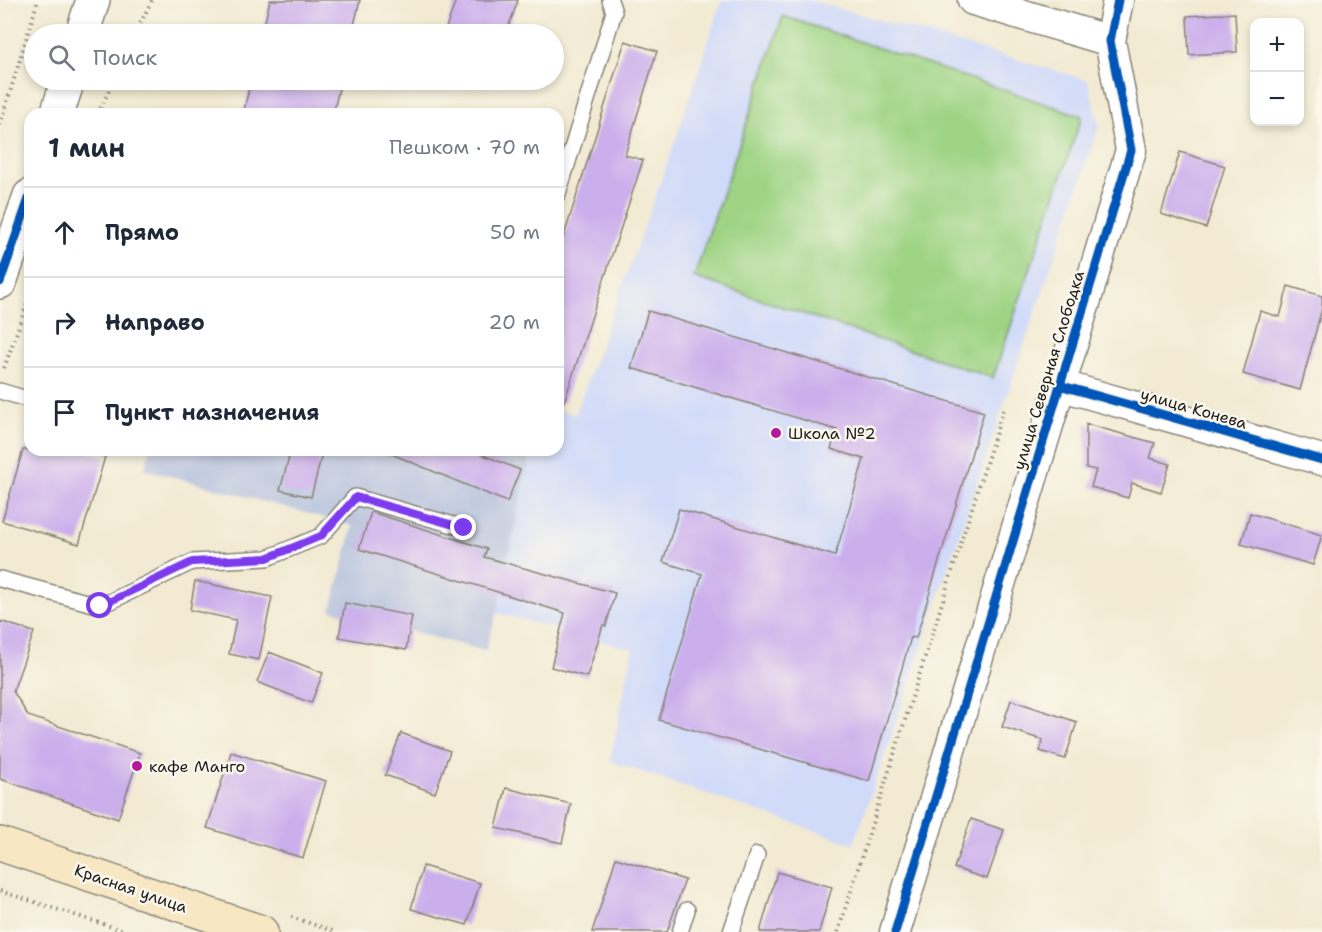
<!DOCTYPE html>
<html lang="ru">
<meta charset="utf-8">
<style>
:root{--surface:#fff;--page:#f2f2f3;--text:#1f2937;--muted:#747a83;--line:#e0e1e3}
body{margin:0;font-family:"Shantell Sans",sans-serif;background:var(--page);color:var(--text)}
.controls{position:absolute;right:18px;top:18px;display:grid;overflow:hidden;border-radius:12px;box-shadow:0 3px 9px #0003}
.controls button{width:54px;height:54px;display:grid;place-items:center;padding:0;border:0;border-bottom:2px solid var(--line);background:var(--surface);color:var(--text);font:30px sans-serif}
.stop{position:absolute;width:18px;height:18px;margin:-14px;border:4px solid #7c3aed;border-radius:50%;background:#fff}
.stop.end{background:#7c3aed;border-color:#fff;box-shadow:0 2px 6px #0008}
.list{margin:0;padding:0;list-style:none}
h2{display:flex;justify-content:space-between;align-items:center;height:78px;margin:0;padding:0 24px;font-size:26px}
h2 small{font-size:20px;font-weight:400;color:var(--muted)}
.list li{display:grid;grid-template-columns:39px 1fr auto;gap:18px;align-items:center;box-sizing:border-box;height:90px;padding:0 24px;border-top:2px solid var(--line)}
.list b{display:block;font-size:22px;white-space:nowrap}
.list em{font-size:20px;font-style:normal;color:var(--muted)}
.icon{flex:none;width:33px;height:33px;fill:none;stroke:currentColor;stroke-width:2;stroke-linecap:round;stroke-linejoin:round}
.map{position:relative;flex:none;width:1322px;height:932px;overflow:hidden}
.search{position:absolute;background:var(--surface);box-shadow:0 3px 9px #0003;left:24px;top:24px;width:540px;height:66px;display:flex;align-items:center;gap:15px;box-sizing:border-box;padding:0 21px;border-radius:33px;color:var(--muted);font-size:22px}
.panel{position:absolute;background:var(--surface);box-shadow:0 3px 9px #0003;left:24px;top:108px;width:540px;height:348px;border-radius:18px}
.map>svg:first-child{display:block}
</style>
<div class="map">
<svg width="1322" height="932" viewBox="0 0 1322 932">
<rect width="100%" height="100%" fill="#fbf7ec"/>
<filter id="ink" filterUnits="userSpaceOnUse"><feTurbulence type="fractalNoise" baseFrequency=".0167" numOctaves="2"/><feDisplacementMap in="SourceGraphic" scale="12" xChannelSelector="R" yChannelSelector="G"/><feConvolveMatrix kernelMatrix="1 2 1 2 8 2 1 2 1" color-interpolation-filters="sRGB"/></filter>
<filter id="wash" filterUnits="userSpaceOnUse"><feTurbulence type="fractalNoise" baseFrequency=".008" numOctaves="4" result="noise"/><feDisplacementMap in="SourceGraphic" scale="24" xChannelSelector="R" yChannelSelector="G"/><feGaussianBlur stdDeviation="1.35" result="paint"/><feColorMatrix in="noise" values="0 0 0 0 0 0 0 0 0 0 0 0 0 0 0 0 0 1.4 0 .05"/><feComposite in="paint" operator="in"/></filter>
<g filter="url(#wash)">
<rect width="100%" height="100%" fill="#f2ead2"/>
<!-- built -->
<path fill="#d0daf9" d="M722 0H809L1088 80 1099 126 854 844 610 761 633 649 497 613 531 450H558V410L575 415 670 156Z"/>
<!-- industrial -->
<path fill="#bac4de" d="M150 450H531L497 613 485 651 331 610 353 526 145 469Z"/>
<!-- green -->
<path fill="#9fd485" stroke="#5e7850" stroke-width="1.5" d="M783 16 1082 116 993 378 694 277Z"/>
<g id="blocks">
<!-- building -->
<path fill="#cbaeec" d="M270 0H360L352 34H262Z
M456 0H518L506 34H444Z
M1235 13 1237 52 1189 55 1187 16Z
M625 41 657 51 625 155 643 160 564 402H558V255Z
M251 80H341L333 114H260L244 110Z
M1180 152 1225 166 1206 228 1161 214Z
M1288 286 1322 296V308L1300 390 1243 374 1260 311 1280 317Z
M648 311 984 412 916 638 911 637 869 781 659 720 702 574 663 562 679 509 835 556 864 459 831 449 837 430 631 368Z
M1086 424 1155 443 1150 458 1170 464 1161 492 1132 483 1128 498 1091 487 1096 470 1086 468Z
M23 450H82L105 457 79 544 2 521Z
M291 450H323L311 497 280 490Z
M382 450H471L520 470 507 502Z
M371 512 487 549 484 557 615 593 606 626 603 625 587 677 551 667 565 613 359 549Z
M1250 513 1322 535 1313 565 1241 544Z
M195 581 272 597 259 660 229 654 236 620 190 610Z
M345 603 412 616 406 650 339 637Z
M0 621 34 632 13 691 28 716 140 753 118 819 0 779Z
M269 652 323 673 311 703 257 682Z
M1011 700 1077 722 1065 759 1040 751 1043 740 1002 727Z
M401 733 450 751 435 793 385 775Z
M231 752 326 781 303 858 207 828Z
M506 788 571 804 562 843 496 828Z
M971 819 1004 830 987 879 954 868Z
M616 858 685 880 667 932H592Z
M423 866 480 883 467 925 411 909Z
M777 872 832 887 819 932H760Z"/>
</g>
</g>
<g filter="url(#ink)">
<use href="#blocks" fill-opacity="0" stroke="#878377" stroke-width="1.5"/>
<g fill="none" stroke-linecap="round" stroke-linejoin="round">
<defs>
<path id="service" d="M558 194 614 12 610 0
M0 391 30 400
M0 579 101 606 192 562 267 558 321 536 355 497 464 528
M680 932 687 910
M731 932 757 855"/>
<path id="minor" d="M973 0 1110 41
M1059 385 1322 460
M895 932 1131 150 1110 41 1118 0"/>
<path id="tertiary" d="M82 34 93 0
M57 114 68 80
M0 282 30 196"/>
<path id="secondary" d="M0 844 261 932"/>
</defs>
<!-- service casing -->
<use href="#service" stroke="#878377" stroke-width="18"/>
<!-- minor casing -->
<use href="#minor" stroke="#878377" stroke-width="33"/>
<!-- tertiary casing -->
<use href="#tertiary" stroke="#878377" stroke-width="36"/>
<!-- secondary casing -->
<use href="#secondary" stroke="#878377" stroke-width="36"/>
<!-- path -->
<path stroke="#878377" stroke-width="4" stroke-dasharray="1.5 4.5" stroke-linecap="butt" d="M135 34 152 0
M98 114 114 80
M0 125 38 0
M4 368 27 304
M0 891 128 932
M291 917 336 932
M838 932 1003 410"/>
<!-- service -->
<use href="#service" stroke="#fff" stroke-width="15"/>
<!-- minor -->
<use href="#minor" stroke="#fff" stroke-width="30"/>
<!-- tertiary -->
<use href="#tertiary" stroke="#fff" stroke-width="33"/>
<!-- secondary -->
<use href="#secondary" stroke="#f7e8c3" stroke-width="33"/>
<defs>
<path id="cycleway" d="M0 282 30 196
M1059 385 1322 460
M895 932 1131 150 1110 41 1118 0"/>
</defs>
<!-- cycleway casing -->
<use href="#cycleway" stroke="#fbf7ec" stroke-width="13"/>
<!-- cycleway -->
<use href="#cycleway" stroke="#0057b8" stroke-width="9"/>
</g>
</g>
<g fill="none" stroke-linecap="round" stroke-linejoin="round" filter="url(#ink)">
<!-- route -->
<path stroke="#7c3aed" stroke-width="8" d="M100 606 192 562 267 558 321 536 356 497 464 528"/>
</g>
<!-- markers -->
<g fill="#b5179e" stroke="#fbf7ec" stroke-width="2">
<circle cx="776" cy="433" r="6"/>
<circle cx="137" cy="766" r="6"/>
</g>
<g text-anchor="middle" stroke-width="5" stroke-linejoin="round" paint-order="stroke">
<!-- street labels -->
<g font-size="16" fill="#1c1c1c" stroke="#fbf7ec">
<text transform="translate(1048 370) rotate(-73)" y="6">улица Северная Слободка</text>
<text transform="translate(1194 408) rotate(16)" y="6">улица Конева</text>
<text transform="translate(131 888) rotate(19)" y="6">Красная улица</text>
</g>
<!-- poi labels -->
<g font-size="16" fill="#1c1c1c" stroke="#fbf7ec" text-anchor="start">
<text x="788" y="439">Школа №2</text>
<text x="149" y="772">кафе Манго</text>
</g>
</g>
</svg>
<div class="controls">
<button>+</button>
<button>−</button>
</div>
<div class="stop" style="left:100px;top:606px"></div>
<div class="stop end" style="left:464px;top:528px"></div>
<div class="search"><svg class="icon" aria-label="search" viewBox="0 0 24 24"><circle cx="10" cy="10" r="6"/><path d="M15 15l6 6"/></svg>Поиск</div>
<section class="panel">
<h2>1 мин<small>Пешком · 70 m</small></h2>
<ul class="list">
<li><svg class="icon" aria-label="ahead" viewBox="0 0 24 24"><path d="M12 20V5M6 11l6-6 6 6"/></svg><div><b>Прямо</b></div><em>50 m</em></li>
<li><svg class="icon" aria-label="right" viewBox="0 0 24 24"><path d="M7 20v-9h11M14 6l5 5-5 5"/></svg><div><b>Направо</b></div><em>20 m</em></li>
<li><svg class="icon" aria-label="arrive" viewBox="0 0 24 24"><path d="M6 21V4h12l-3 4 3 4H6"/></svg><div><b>Пункт назначения</b></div></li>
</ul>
</section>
</div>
